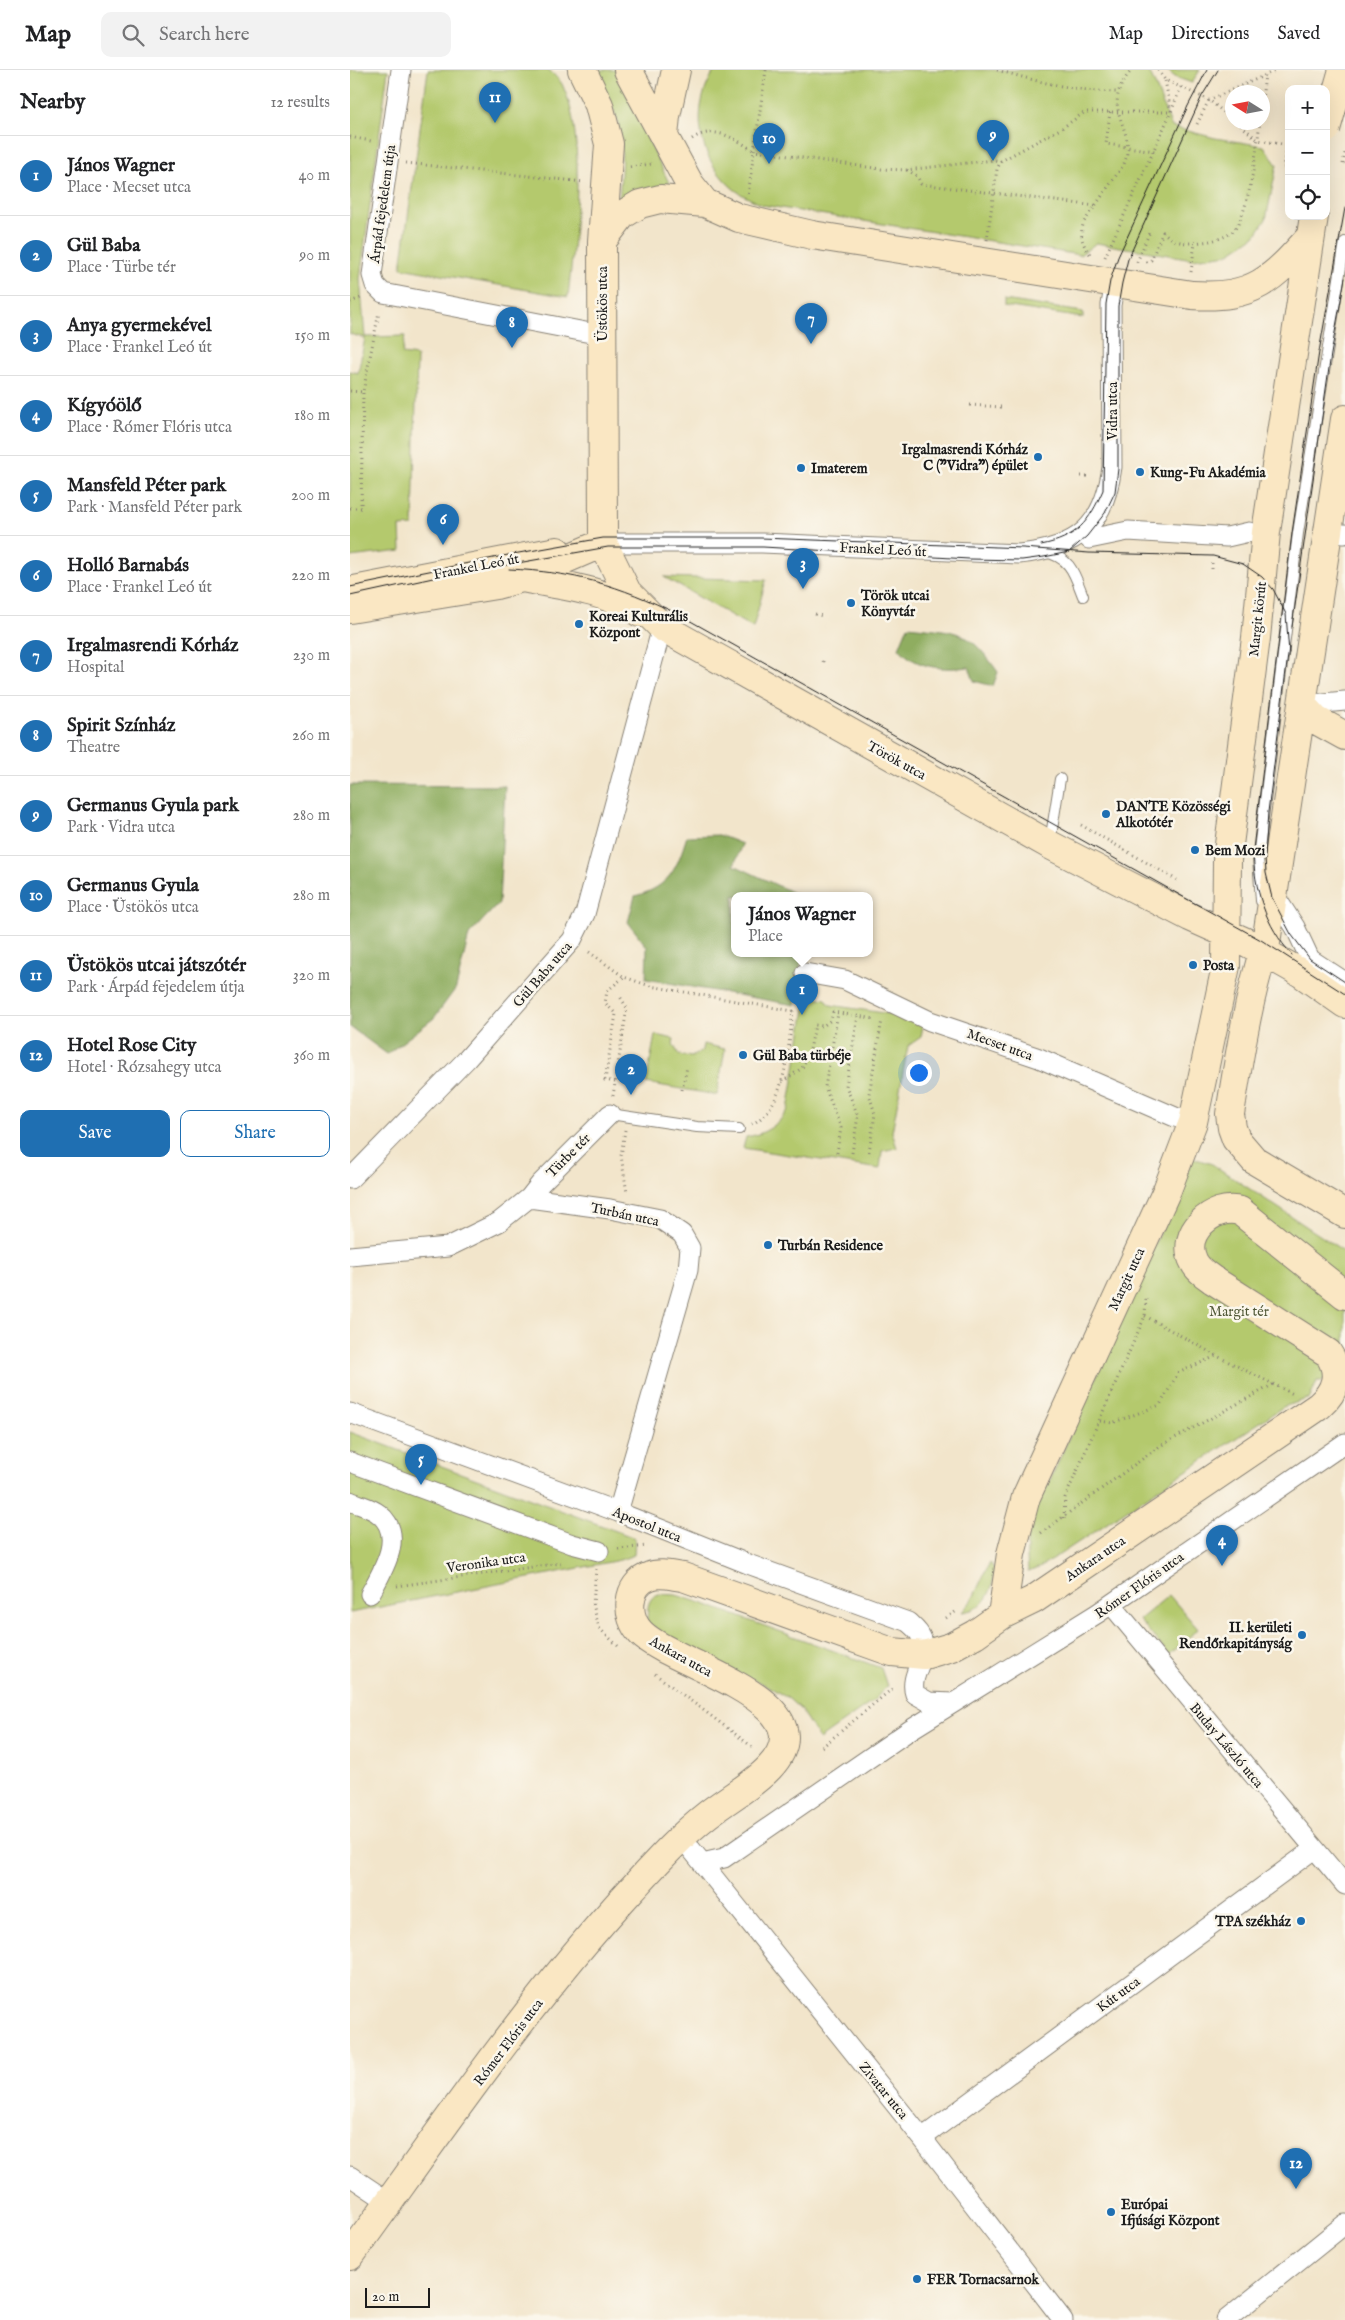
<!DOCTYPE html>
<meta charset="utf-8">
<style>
:root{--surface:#fff;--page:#f2f2f2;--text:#202124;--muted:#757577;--line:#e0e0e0;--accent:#1f6fb2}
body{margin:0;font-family:"IM FELL English",serif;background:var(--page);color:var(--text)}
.controls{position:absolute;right:15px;top:15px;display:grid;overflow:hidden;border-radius:10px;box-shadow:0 5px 20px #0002}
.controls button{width:45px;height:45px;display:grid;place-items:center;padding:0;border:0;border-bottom:1px solid var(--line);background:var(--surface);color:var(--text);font:25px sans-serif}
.compass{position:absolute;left:875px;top:15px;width:45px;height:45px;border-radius:50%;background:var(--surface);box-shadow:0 5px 20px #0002;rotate:281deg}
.scale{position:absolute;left:15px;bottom:12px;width:65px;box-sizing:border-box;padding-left:5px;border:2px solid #1c1c1c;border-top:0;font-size:14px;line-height:18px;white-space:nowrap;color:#1c1c1c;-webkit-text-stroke:4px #fbf7ec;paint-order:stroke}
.you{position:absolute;left:568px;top:1002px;width:18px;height:18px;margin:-12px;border:4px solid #fff;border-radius:50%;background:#1a73e8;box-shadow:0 0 0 8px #1a73e833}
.badge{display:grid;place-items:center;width:32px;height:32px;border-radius:50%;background:var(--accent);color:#fff;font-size:16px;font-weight:700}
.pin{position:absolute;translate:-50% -41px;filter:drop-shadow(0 1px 2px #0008)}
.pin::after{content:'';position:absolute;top:26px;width:18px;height:15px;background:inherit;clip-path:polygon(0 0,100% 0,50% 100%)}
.popup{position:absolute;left:381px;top:822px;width:142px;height:65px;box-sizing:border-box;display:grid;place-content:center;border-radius:10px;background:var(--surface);filter:drop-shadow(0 1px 4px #0005);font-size:16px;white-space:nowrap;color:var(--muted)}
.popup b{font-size:19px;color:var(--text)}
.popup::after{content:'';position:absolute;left:50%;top:100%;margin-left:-10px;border:10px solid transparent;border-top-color:var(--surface)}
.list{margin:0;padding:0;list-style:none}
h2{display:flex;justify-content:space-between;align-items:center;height:65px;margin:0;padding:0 20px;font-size:21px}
h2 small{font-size:16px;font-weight:400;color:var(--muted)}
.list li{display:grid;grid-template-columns:32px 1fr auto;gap:15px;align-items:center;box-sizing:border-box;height:80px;padding:0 20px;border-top:1px solid var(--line)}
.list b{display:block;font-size:19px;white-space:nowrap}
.list p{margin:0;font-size:16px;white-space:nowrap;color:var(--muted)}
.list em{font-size:16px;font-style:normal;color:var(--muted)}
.actions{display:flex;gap:10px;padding:15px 20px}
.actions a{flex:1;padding:11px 0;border:1px solid var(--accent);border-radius:10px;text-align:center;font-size:18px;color:var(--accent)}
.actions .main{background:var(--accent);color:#fff}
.icon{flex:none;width:28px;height:28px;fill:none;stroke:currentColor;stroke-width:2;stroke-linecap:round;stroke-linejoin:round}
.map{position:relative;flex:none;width:995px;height:2250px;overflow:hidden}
header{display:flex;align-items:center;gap:30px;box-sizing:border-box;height:70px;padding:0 25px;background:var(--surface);border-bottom:1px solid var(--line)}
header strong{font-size:24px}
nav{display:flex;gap:28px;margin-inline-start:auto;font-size:18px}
.search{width:350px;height:45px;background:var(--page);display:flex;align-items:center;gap:12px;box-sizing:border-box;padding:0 18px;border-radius:10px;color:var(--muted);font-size:19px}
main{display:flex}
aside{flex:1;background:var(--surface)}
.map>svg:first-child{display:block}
</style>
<header>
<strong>Map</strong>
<div class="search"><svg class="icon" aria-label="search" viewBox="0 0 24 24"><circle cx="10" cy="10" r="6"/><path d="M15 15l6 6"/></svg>Search here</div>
<nav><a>Map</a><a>Directions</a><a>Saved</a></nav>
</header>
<main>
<aside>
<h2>Nearby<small>12 results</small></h2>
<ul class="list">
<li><span class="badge">1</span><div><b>János Wagner</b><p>Place · Mecset utca</p></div><em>40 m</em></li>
<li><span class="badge">2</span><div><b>Gül Baba</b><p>Place · Türbe tér</p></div><em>90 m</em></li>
<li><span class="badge">3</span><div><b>Anya gyermekével</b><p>Place · Frankel Leó út</p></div><em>150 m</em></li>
<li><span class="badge">4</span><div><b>Kígyóölő</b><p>Place · Rómer Flóris utca</p></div><em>180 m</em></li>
<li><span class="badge">5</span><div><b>Mansfeld Péter park</b><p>Park · Mansfeld Péter park</p></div><em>200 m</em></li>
<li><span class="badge">6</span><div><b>Holló Barnabás</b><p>Place · Frankel Leó út</p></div><em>220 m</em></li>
<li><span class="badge">7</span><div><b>Irgalmasrendi Kórház</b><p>Hospital</p></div><em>230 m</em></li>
<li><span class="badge">8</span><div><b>Spirit Színház</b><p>Theatre</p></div><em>260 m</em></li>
<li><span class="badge">9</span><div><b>Germanus Gyula park</b><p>Park · Vidra utca</p></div><em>280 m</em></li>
<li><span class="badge">10</span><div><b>Germanus Gyula</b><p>Place · Üstökös utca</p></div><em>280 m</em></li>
<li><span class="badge">11</span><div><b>Üstökös utcai játszótér</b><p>Park · Árpád fejedelem útja</p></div><em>320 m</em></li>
<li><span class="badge">12</span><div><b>Hotel Rose City</b><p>Hotel · Rózsahegy utca</p></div><em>360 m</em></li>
</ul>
<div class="actions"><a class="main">Save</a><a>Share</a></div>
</aside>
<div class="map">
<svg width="995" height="2250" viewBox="0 0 995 2250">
<rect width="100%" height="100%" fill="#fbf7ec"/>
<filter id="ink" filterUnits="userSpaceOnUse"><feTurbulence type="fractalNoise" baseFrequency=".02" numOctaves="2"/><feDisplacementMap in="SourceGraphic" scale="10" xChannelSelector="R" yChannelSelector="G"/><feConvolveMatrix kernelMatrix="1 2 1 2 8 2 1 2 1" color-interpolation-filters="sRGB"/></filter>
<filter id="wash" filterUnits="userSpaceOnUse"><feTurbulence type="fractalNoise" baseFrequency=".0096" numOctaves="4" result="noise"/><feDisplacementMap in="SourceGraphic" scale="20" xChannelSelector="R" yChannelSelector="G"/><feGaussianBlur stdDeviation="1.12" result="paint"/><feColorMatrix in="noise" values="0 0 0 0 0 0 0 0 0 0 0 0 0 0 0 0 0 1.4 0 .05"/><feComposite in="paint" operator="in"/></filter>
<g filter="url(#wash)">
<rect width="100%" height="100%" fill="#f2e5cb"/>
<!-- green -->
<path fill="#b4c96d" stroke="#687244" d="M0 0H38L10 209 15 267 55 266 52 284 67 286 63 456 50 457 51 481 0 487V301L8 303 15 268 0 264Z
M78 0H199C203 4 209 9 212 14 238 67 224 169 218 227L51 198Z
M245 0H265L320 115 318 120 269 134C270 108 275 79 268 53 263 34 253 17 245 0Z
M365 0H798C808 18 813 38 822 57L865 68 914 76 927 95 916 149 905 166 878 184 843 189 746 173 730 185 412 135C403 130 393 126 385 120 348 90 339 40 365 0Z
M817 0H850L842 13 825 7Z
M654 230 733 242V248L654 236Z
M314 507 416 510 403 558Z
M464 927 476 929 480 935 574 949 571 967 558 976 542 1062 547 1078 532 1081 530 1099 393 1078 396 1067C415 1064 427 1056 438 1040L456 933Z
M305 965 324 969 323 974 329 985 341 987 352 981 353 974 375 979 367 1025 296 1013Z
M843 1088 862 1094 995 1182V1311H967L960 1328 933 1337 691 1497 678 1502C675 1460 677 1451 698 1415Z
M0 1362 285 1468 284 1485 270 1490 0 1543Z
M640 1492 645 1501C642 1522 636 1539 612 1542L622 1530Z
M309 1524 326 1525 354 1534 531 1598 537 1616 522 1632 469 1669 450 1639 439 1629 416 1615 338 1583 297 1552C298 1540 296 1528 309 1524Z
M819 1525 848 1559 819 1585 789 1550Z"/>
<!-- forest -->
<path fill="#8fad60" stroke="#56643e" d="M558 556C609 562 617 558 648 602L643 616 624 611 619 597C594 600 566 599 549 578Z
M0 715 155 716 149 833 119 865 106 918 84 948 37 984 0 957Z
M369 765 392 774 384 795 450 826H384V884H452L445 935 296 909 297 877 278 852 285 826C320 817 327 798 337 766Z"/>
</g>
<g filter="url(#ink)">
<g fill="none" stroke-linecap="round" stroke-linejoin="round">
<defs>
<path id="lane" d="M695 482C721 488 724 503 733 526
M700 772 710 709
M911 831 908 788 948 463 995 172
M260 1044 347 1057 389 1059"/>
<path id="street" d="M51 0 22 205 25 215 33 223 251 265
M993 464H995
M739 469 778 461 877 467 899 462
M253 473H412L669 484C727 478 754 457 762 397L761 235 765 212
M952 635 995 631
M923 823 945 857 960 889 995 912
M455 903 495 910 580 951 689 988 825 1047 843 1052
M0 1109 117 989 222 870 235 844 312 557
M179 1128 260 1139 310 1149 332 1164 340 1178 338 1200 268 1442
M0 1186 98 1177 149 1152 179 1128 190 1114 260 1044
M0 1343 268 1442 398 1494 558 1552C562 1556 569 1561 571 1567 581 1586 558 1604 565 1624L579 1632 603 1633
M0 1392 222 1474 249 1481
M0 1431C9 1435 22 1438 29 1444 56 1465 32 1502 20 1524
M761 1534 995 1815
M330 1770 341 1779 572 2068 713 2250
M352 1793 374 1788 560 1660 748 1543 995 1373
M572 2068 964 1779
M0 2106 39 2132
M876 2250 995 2154"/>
<path id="secondary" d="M232 0 249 35 259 74 252 171 253 473 277 522 312 557 700 775 840 847 898 873 951 903 995 934
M278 0 339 113 355 133
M314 66 316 46 326 0
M252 171 272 145 290 134 310 129 355 133 389 148 462 165 842 225C904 229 922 210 961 166
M995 349 916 873C898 929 889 987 880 1044L882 1058 886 1069 904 1090 995 1144
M172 508C214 516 253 519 290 543
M4 520 207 481
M0 539 146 515 172 508 253 473
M952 635 966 650 995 666
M652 1545 661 1484 676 1427 817 1120 843 1052 876 896 877 790 906 568 916 462 964 146
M0 2186C90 2062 177 1933 281 1820 305 1794 330 1766 357 1745 377 1729 402 1716 419 1698 483 1631 323 1596 291 1563 275 1547 276 1514 300 1506 310 1502 323 1506 333 1507L542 1582 574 1585 601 1577 625 1564 652 1545 683 1530 969 1336C986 1321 992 1303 978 1283L863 1210C856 1205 848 1200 844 1192 829 1164 863 1133 890 1141L995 1225"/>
</defs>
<!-- lane casing -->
<use href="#lane" stroke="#878074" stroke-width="12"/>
<!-- street casing -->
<use href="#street" stroke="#878074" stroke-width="21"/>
<!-- secondary casing -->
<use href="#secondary" stroke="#878074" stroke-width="30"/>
<!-- path -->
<path stroke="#878074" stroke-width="3" stroke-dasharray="1 4" stroke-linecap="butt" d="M416 0 404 81 531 99 556 100 644 90 651 91
M647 0C689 12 724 21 768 22
M808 0 815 10 859 30 927 0
M912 30 915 5
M760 42 756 74 805 81
M887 52 908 70 937 75 933 97 939 98
M847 54 859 30 882 49
M0 67 21 71
M342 69C364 54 386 69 404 81L398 126
M56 93 234 112
M993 94 995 83
M280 97 301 94
M557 100 567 106 571 114 746 136
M637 170 647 99 651 91 712 58 735 42H821L831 17
M740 184C732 174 729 165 734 152L774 94C789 56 746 40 782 0
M755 187 821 42 815 10
M787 192 800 161
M796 192 801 190 813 162C826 174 836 174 852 172 863 171 871 169 881 163 899 149 907 76 910 52
M841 202 845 173
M0 232 11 228
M0 321 13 322 29 242
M620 335 651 337
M731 406H741
M0 438H11L13 322
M862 493V500
M465 544 472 546
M473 592 474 589
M731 755 827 810
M239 882 274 907 300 916 443 941C438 975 437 1037 402 1054
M265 1012 255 1010 266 944 255 933 257 921 274 907
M432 1012 452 998 460 980 465 955 473 956 481 950 483 942 525 949
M332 1020 337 997
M263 1026 277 938 269 925
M275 1060 271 1086 277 1123
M519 1082 525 1044 519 1024 532 950
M487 1083 491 1058 475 1017 488 943
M502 1083 508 1046 496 1016 508 946
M795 1246 867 1286 943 1324
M750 1351 762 1353 810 1335 828 1303 866 1286
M714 1448 715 1428 795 1246 796 1227
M691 1463 810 1376 924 1314
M268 1479 297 1476
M246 1499 243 1534 249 1558 268 1576
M47 1516 211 1493
M596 1548 608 1540
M305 1604 404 1678
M472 1677 543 1618"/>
<!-- lane -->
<use href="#lane" stroke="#fff" stroke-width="10"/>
<!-- street -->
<use href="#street" stroke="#fff" stroke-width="19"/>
<!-- secondary -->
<use href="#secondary" stroke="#fae7c3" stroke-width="28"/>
<!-- tram -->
<path stroke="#1c1c1c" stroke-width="1" d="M691 475C727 468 739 452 753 420L756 234 760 211 768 187 838 36 857 0
M159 499C225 502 268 515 328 544L846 834 911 870 995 924
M0 517 163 484 253 468H411L673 478 739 483 863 486 893 494 912 507 923 519 936 544 939 583
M0 526 83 508 258 477H413L619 489 672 490 694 487 719 482 737 466 755 443 765 422 768 399V236L772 213 778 189 852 26 868 0
M942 557 981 284 995 208
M939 577 918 742 915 787 916 803 922 828 941 864 960 889 995 912
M942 885C915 855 904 819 903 779L942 463 969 282 995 138"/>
<defs>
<path id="secondary-bridge" d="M976 59 993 0"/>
</defs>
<!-- secondary-bridge casing -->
<use href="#secondary-bridge" stroke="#878074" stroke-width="30" stroke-linecap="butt"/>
<!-- secondary-bridge -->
<use href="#secondary-bridge" stroke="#fae7c3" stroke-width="28"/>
</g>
</g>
<!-- markers -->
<g fill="#1f6fb2" stroke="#fbf7ec" stroke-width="2">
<circle cx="688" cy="387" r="5"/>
<circle cx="451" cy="398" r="5"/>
<circle cx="790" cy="402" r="5"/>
<circle cx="501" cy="533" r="5"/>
<circle cx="229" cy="554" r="5"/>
<circle cx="756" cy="744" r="5"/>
<circle cx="845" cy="780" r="5"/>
<circle cx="843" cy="895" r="5"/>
<circle cx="393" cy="985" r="5"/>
<circle cx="418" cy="1175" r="5"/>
<circle cx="952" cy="1565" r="5"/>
<circle cx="951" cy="1851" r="5"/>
<circle cx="761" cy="2142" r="5"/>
<circle cx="567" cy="2209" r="5"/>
</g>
<g text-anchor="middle" stroke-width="5" stroke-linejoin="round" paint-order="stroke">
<!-- street labels -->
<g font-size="14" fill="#1c1c1c" stroke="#fbf7ec">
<text transform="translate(32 134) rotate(-82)" y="5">Árpád fejedelem útja</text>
<text transform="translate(252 234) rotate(-90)" y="5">Üstökös utca</text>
<text transform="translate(762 341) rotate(-90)" y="5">Vidra utca</text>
<text transform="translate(533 479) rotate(3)" y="5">Frankel Leó út</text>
<text transform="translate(126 496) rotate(-11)" y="5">Frankel Leó út</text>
<text transform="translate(907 549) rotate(-84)" y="5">Margit körút</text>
<text transform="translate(547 690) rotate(29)" y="5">Török utca</text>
<text transform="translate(192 904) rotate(-49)" y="5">Gül Baba utca</text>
<text transform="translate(650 974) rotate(20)" y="5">Mecset utca</text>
<text transform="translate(218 1085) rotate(-45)" y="5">Türbe tér</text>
<text transform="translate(275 1144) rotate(12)" y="5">Turbán utca</text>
<text transform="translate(776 1209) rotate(-65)" y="5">Margit utca</text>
<text transform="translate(297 1454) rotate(22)" y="5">Apostol utca</text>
<text transform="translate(745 1488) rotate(-34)" y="5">Ankara utca</text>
<text transform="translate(136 1492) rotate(-8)" y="5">Veronika utca</text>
<text transform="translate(789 1515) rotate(-35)" y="5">Rómer Flóris utca</text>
<text transform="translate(331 1586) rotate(29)" y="5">Ankara utca</text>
<text transform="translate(877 1675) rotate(50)" y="5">Buday László utca</text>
<text transform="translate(768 1924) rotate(-36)" y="5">Kút utca</text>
<text transform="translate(158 1972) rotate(-53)" y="5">Rómer Flóris utca</text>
<text transform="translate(534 2020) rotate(51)" y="5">Zivatar utca</text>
</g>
<!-- poi labels -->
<g font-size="14" font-weight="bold" fill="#1c1c1c" stroke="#fbf7ec" text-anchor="start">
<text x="678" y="384" text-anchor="end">Irgalmasrendi Kórház<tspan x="678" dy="16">C ("Vidra") épület</tspan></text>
<text x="461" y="403">Imaterem</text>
<text x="800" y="407">Kung-Fu Akadémia</text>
<text x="511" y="530">Török utcai<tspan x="511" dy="16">Könyvtár</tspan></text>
<text x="239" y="551">Koreai Kulturális<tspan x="239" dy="16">Központ</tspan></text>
<text x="766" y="741">DANTE Közösségi<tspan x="766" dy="16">Alkotótér</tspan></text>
<text x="855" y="785">Bem Mozi</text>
<text x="853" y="900">Posta</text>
<text x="403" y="990">Gül Baba türbéje</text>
<text x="428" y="1180">Turbán Residence</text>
<text x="942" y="1562" text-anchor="end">II. kerületi<tspan x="942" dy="16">Rendőrkapitányság</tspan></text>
<text x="941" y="1856" text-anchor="end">TPA székház</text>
<text x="771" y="2139">Európai<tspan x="771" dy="16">Ifjúsági Központ</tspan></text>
<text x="577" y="2214">FER Tornacsarnok</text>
</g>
<!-- park labels -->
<g font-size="14" fill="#515938" stroke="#fbf7ec">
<text x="889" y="1246">Margit tér</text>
</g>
</g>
</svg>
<div class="controls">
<button>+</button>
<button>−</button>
<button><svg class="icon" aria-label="locate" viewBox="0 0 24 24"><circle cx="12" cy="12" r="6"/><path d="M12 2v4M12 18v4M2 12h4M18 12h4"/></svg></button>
</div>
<svg class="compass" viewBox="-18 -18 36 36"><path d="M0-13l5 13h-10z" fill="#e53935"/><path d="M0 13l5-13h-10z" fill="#757577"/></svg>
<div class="scale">20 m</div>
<div class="you"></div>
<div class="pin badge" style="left:452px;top:945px">1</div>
<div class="popup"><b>János Wagner</b>Place</div>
<div class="pin badge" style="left:281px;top:1025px">2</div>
<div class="pin badge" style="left:453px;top:519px">3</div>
<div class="pin badge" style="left:872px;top:1496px">4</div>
<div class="pin badge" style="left:71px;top:1415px">5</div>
<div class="pin badge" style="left:93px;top:475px">6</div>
<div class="pin badge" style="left:461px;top:274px">7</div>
<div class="pin badge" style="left:162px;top:278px">8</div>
<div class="pin badge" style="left:643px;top:91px">9</div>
<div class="pin badge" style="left:419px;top:94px">10</div>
<div class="pin badge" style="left:145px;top:53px">11</div>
<div class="pin badge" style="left:946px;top:2119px">12</div>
</div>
</main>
